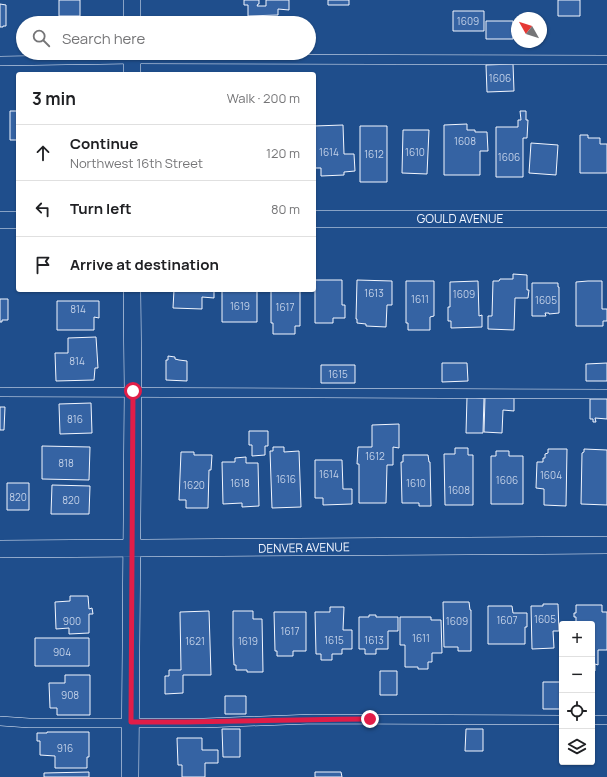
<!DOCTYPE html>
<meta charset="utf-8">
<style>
:root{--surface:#fff;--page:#f6f6f6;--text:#202124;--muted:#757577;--line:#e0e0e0}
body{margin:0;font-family:Manrope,sans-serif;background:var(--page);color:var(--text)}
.controls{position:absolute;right:12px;bottom:12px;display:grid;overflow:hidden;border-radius:4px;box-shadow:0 1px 3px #0004}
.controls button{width:36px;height:36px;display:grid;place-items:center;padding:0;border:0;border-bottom:1px solid var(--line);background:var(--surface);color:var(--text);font:20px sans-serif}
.compass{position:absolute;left:511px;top:12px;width:36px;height:36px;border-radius:50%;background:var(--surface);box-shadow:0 1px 3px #0004;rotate:309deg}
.stop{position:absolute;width:12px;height:12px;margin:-9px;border:3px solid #e11d48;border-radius:50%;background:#fff}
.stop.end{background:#e11d48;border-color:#fff;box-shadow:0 1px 4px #0008}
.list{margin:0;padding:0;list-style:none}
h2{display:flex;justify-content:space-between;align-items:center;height:52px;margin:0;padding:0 16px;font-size:17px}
h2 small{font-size:13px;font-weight:400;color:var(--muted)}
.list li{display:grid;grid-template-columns:26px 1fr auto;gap:12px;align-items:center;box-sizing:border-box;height:56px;padding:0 16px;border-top:1px solid var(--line)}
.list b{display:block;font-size:15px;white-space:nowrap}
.list p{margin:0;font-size:13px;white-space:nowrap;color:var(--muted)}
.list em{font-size:13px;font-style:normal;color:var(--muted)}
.icon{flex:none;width:22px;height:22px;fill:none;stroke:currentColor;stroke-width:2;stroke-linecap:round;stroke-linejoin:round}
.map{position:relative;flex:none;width:607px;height:777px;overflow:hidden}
.search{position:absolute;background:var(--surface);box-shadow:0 1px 3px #0004;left:16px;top:16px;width:300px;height:44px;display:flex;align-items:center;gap:10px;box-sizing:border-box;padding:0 14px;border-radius:22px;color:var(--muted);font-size:15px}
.panel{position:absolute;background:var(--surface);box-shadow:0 1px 3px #0004;left:16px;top:72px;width:300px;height:220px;border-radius:4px}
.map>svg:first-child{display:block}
</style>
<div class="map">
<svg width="607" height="777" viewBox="0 0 607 777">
<rect width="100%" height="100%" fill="#1f4e8c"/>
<!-- building -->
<path fill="#3563a3" stroke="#f2f6ff" d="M59 0H80V16H59Z
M244 0H259V4H258L257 6H266V0H289V10L278 9V15L248 16V5H244Z
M328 0H349V5H328Z
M558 0H580V16H558Z
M0 4 6 5V26H3V27H0Z
M453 11H484V31H453Z
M38 20 86 22V23H38Z
M486 21H513V39H486Z
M513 64 514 91 487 92 486 65Z
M10 111H18V140H10Z
M520 111H526V120H528L527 138H523V177H496V127H518V120H521Z
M467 124V130H475V132H487L488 151H480V175H444V125Z
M343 125 344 154H354L355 171 344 172V175L321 176V168H314V126Z
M360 126H387V182H360Z
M403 130H429L427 174 402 173Z
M580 135H588V138H600V144H607V173H580Z
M531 143 558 145 556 175 529 173Z
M513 274 527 275V290H529L528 298H515L514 330 488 329V316H492L493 281H499L500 279H513Z
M315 280H342V305H345V318H333V323H315Z
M357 280 392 281V305H387L386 327 366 326V324L357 323V319H356Z
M406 281H434V316L430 317V330H408V323H406Z
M478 281 479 316 482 315V327L451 328V321H448V307H450V282Z
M588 281H602V309H607V321H603V326H576V282Z
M532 283H558V287H559V313L549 314V313H545L546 316H532Z
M174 290H214V298L202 297V309L173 308Z
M222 290H257V322H222Z
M271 290H300V326H295V334H273V323H271Z
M0 299H8V320H2V322H0Z
M57 301H99V318L94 317V330H57Z
M96 337 98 368H95L94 380 56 381 55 353H68V338Z
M168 356 175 357V359L179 360 187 361V381L166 380V360H168Z
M442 363H467L468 381 442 382Z
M607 363V381H586V364Z
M321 365H355V383H321Z
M467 397 484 398 483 433H466Z
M485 397 514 398V411L503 410 502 433 484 432Z
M590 399H607V419L595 418 596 422H593V419H590Z
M91 403 92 433 60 434 59 404Z
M0 407H5L4 430H0Z
M399 424V448L393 447V465H387L386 503H359V464H357L358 447H372V425Z
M249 431H268V446H265V455L252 456V445H249Z
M42 446 90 447 89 480 42 479Z
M273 447H284V452L299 451 301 507 272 508 270 451H273Z
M455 448H468V455H473V505H445L444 454H455Z
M548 449H567L566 506 544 505V489L536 488 537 462H543V458H545V454L548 453Z
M584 449 607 450V505L581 504 582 453 584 452Z
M496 451H509V456H523V504H491V456H496Z
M181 452H194V455H212L211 470H209L208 508H186V500H179Z
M403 455H428L429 462H430L431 506H419V503H402L401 462H403Z
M246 457V463H258L259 506 242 507V503L223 504 222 462H235V458Z
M315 460H342L343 489H352V504L323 505V498H315Z
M7 483H29V510H7Z
M52 485 90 486 89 514H51Z
M70 596H88L89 609 92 608 93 614H89V633L69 634V628L56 629 55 602 70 601Z
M443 602H469L470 610H471V651H458V647H444Z
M543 604H558L559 631H553L554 648 532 649 531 606H543Z
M576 605H602V612H607V650H598V665L595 664V671H592V624H576V617H574V613H576Z
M488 606H512L513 613H527V627H525V644H488Z
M330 607H344L343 630H352V649H342V654H332V660H321V654H316L315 612H330Z
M209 611 211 675H183V693L165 694V676H169V670H181L180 612Z
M233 611H253V619H262L263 672H247V670H236V665H234L233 645Z
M274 612H306V651H293V656H277V651H275Z
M369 615H376V617H398V631H388V649H376V654H365V649H359V617H369Z
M400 617H431V620H441L442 653H432V662H428V669H418V667H405V645H400Z
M35 638H89V666H35Z
M380 671H397V695H380Z
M65 675H90V715H57V708H50L49 683H65Z
M543 682H562V709H543Z
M225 696H246V714H225Z
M222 729H240V757H223Z
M466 729H483V751H465Z
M47 732H89V757H87V768H55V756L40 755V741H37V733H47Z
M177 738H202V750H218V763H205V777H182V765H178Z
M89 772V777H44V773Z
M315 772H341L342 777H315Z"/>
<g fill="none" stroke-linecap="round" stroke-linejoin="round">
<defs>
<path id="service" d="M0 61 132 59 607 60
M0 392 607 394
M592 720H607
M0 721 29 723H204L313 719 562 720"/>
<path id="minor" d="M132 23V0
M132 74V53
M314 219H607
M0 220H18
M0 549 607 545
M130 777 133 391 132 290"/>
</defs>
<!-- service casing -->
<use href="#service" stroke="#f2f6ff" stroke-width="10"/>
<!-- minor casing -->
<use href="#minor" stroke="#f2f6ff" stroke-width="18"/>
<!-- service -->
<use href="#service" stroke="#1f4e8c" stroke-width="9"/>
<!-- minor -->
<use href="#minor" stroke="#1f4e8c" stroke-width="17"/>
</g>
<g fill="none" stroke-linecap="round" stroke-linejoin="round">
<!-- route -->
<path stroke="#e11d48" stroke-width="5" d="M133 391 131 722C211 723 290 719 370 719"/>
</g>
<g text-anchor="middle" stroke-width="3" stroke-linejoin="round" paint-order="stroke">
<!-- number labels -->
<g font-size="10" fill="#c3d1e8">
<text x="468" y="25">1609</text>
<text x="500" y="82">1606</text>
<text x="465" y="145">1608</text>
<text x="329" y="156">1614</text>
<text x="415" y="156">1610</text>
<text x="374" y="158">1612</text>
<text x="509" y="161">1606</text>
<text x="374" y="297">1613</text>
<text x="464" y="298">1609</text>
<text x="420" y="303">1611</text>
<text x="546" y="304">1605</text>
<text x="240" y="310">1619</text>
<text x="285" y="311">1617</text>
<text x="78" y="313">814</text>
<text x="77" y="365">814</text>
<text x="338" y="378">1615</text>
<text x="75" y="423">816</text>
<text x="375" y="460">1612</text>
<text x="66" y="467">818</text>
<text x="329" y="478">1614</text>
<text x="551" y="479">1604</text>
<text x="286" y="483">1616</text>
<text x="507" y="484">1606</text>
<text x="240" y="487">1618</text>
<text x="416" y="487">1610</text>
<text x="194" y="489">1620</text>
<text x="459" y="494">1608</text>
<text x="18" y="501">820</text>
<text x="71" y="504">820</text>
<text x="545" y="623">1605</text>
<text x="507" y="624">1607</text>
<text x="72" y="625">900</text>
<text x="457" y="625">1609</text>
<text x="290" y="635">1617</text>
<text x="421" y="642">1611</text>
<text x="334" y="644">1615</text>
<text x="374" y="644">1613</text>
<text x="195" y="645">1621</text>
<text x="248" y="645">1619</text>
<text x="62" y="656">904</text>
<text x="70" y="699">908</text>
<text x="65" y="752">916</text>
</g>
<!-- street labels -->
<g font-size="12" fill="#f2f6ff" stroke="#1f4e8c">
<text x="460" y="223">GOULD AVENUE</text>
<text transform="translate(304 548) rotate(-1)" y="4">DENVER AVENUE</text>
</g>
</g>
</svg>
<div class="controls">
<button>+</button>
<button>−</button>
<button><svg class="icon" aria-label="locate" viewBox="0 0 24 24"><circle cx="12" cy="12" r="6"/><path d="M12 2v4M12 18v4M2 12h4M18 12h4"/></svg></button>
<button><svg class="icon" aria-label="layers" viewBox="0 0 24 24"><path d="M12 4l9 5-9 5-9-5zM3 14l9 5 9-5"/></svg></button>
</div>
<svg class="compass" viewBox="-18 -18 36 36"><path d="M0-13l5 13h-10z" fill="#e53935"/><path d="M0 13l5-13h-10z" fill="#757577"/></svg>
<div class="stop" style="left:133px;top:391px"></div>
<div class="stop end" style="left:370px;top:719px"></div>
<div class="search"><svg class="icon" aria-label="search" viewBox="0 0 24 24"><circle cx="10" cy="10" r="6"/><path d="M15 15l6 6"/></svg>Search here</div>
<section class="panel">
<h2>3 min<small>Walk · 200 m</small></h2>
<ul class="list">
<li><svg class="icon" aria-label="ahead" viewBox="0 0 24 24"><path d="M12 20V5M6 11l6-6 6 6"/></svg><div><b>Continue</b><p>Northwest 16th Street</p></div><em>120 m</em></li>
<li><svg class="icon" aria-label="left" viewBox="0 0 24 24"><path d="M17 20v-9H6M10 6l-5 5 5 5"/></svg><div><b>Turn left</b></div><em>80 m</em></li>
<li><svg class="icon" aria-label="arrive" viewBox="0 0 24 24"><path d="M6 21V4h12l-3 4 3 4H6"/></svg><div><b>Arrive at destination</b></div></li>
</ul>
</section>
</div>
